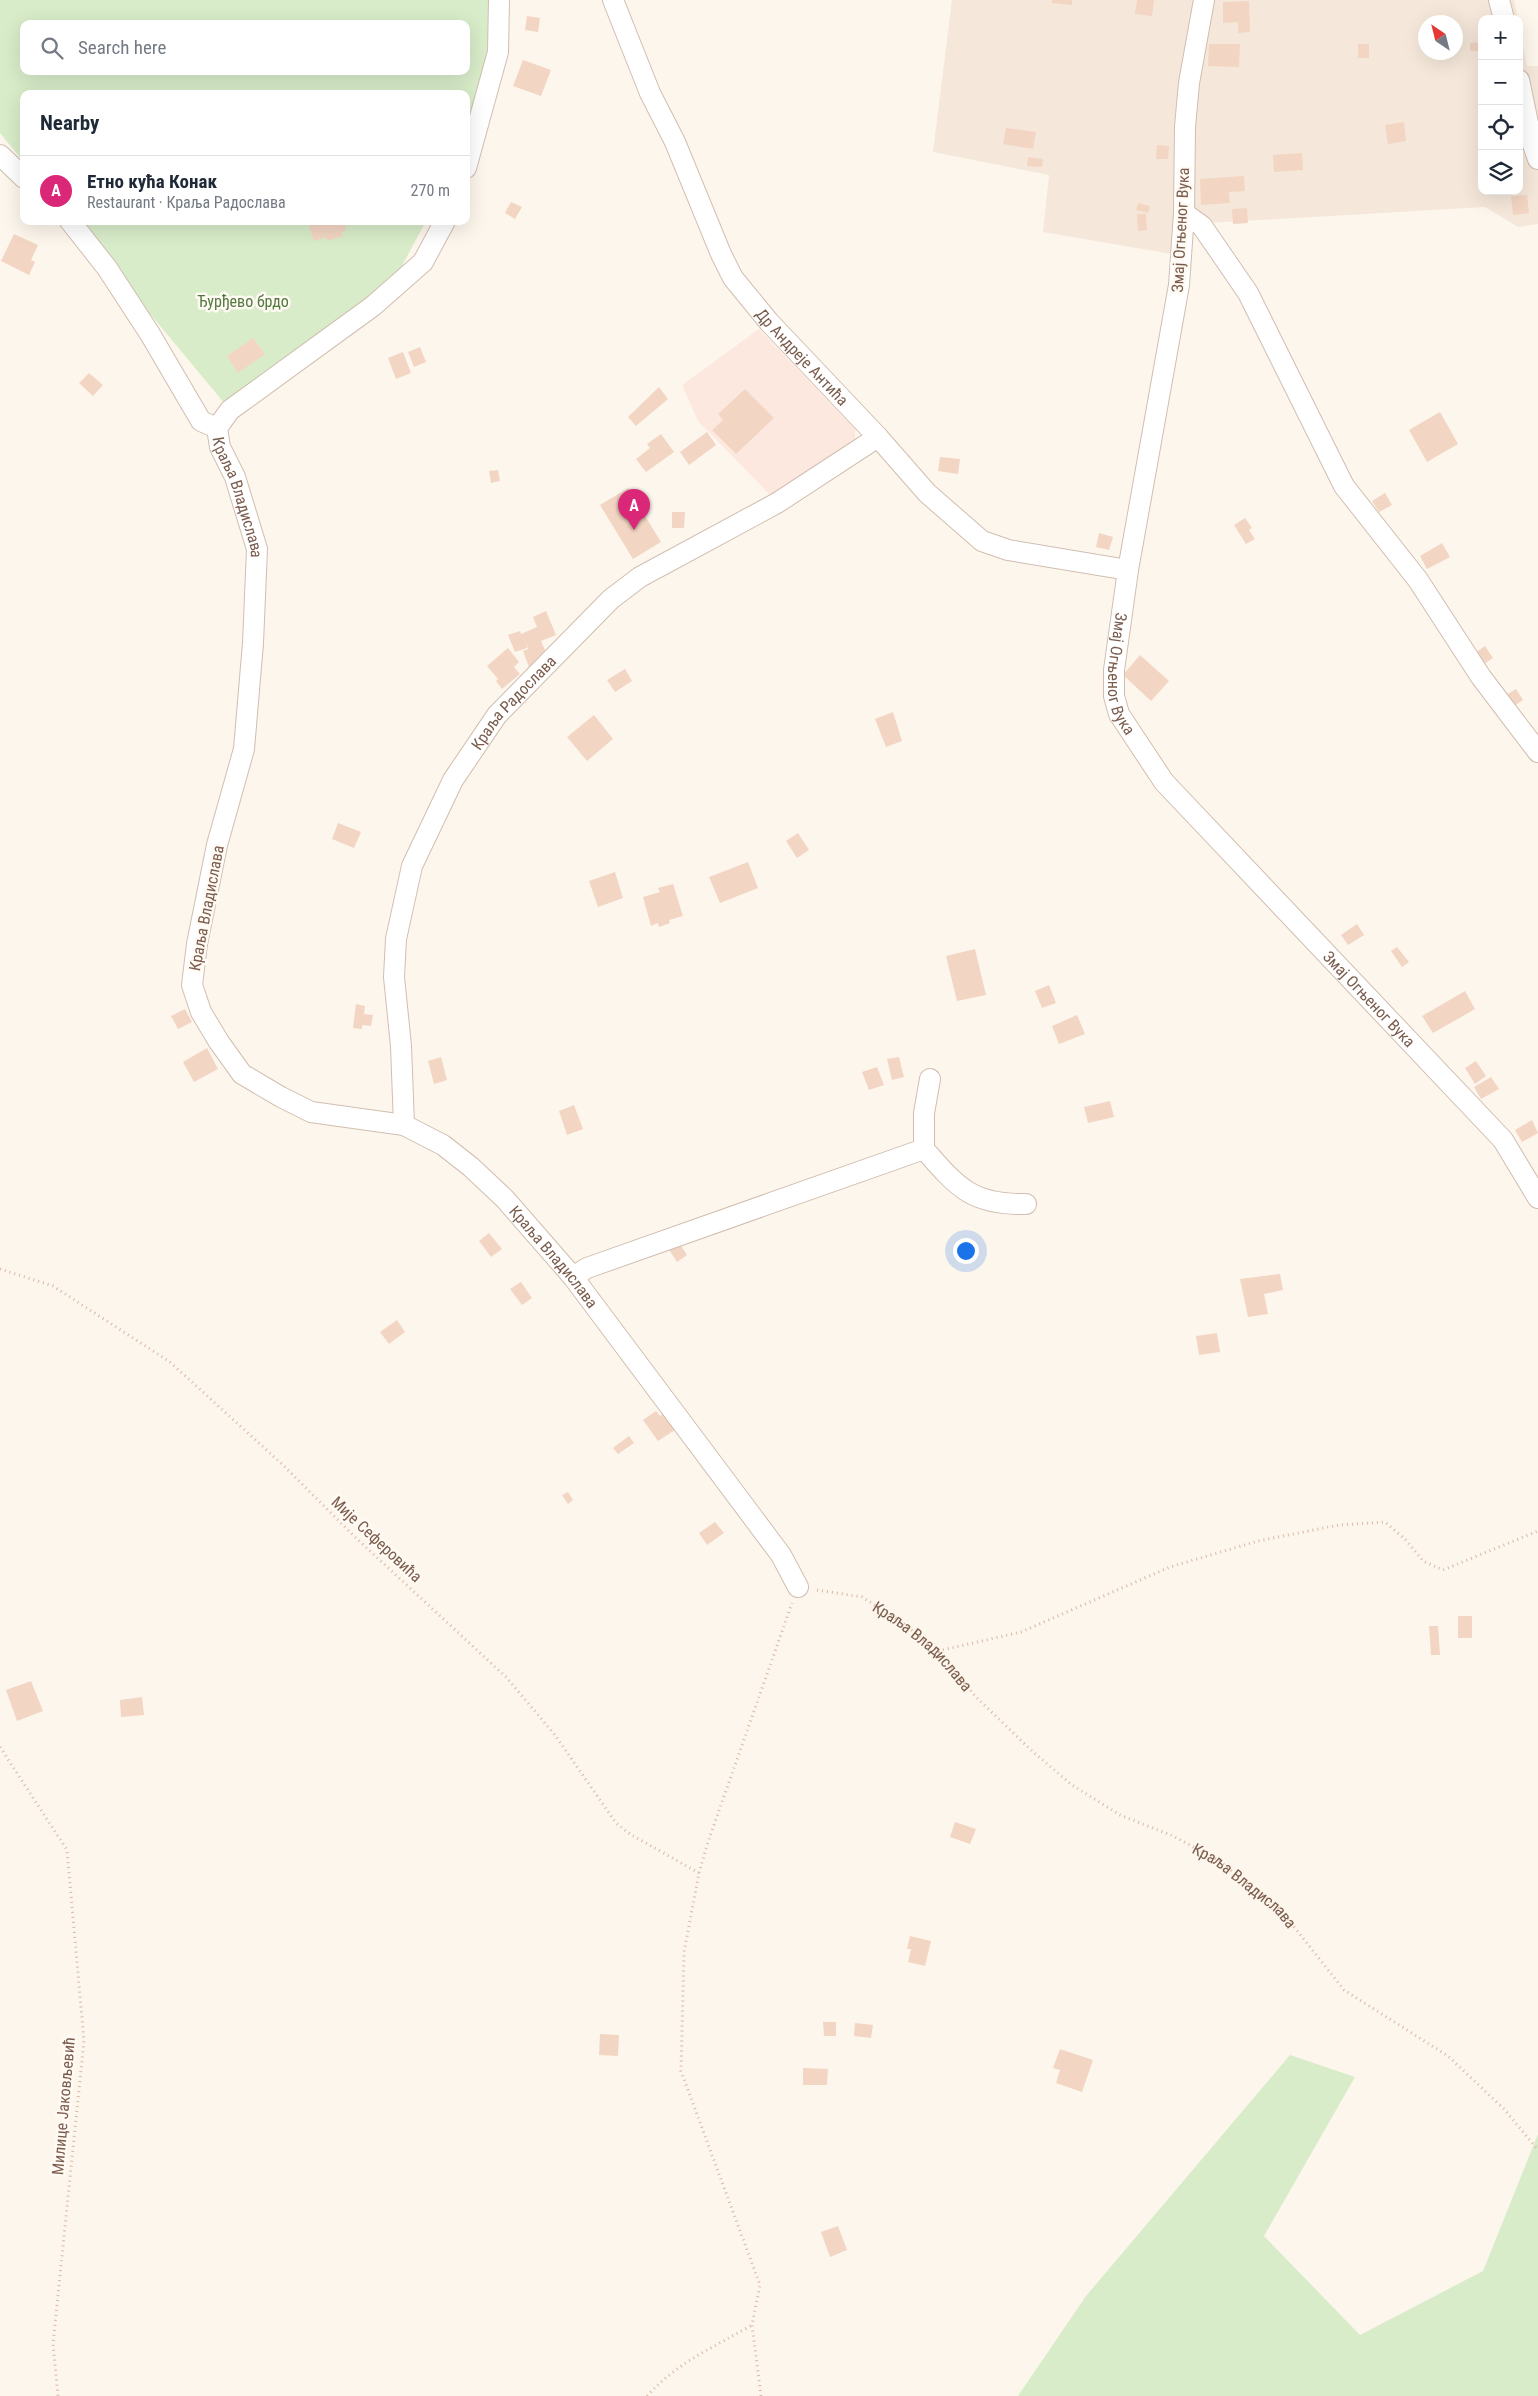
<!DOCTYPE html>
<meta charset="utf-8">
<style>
:root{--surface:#fff;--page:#f6f6f7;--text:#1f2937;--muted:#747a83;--line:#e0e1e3;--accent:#db2777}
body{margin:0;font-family:"Roboto Condensed",sans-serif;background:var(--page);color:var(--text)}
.controls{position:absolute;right:15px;top:15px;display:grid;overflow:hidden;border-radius:10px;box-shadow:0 5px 20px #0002}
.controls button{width:45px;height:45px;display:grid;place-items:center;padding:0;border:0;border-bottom:1px solid var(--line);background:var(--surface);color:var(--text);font:25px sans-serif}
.compass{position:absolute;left:1418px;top:15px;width:45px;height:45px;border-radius:50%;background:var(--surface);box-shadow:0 5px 20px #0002;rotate:325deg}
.you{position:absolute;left:965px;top:1250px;width:18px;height:18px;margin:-12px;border:4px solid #fff;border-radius:50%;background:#1a73e8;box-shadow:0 0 0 8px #1a73e833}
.badge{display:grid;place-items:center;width:32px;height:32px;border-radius:50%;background:var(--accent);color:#fff;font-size:16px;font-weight:700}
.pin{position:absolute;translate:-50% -41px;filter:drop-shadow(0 1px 2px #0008)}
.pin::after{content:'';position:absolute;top:26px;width:18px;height:15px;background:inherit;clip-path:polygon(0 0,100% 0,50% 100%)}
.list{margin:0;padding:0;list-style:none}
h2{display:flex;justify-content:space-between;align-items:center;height:65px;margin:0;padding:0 20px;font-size:21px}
h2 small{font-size:16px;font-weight:400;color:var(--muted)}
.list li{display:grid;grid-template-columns:32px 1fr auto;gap:15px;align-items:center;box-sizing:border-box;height:70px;padding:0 20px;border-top:1px solid var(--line)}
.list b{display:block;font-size:19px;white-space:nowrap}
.list p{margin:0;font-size:16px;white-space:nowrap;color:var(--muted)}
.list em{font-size:16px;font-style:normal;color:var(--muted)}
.icon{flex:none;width:28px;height:28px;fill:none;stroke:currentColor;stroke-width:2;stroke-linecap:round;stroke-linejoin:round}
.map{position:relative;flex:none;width:1538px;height:2396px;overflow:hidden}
.search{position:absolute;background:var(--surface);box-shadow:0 5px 20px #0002;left:20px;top:20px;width:450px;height:55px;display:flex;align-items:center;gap:12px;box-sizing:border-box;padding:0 18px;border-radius:10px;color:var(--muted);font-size:19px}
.panel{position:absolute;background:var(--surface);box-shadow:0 5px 20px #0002;left:20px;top:90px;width:450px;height:135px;border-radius:10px}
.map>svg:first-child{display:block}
</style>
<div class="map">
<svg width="1538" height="2396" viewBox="0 0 1538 2396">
<rect width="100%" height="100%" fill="#fdf6ec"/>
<!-- residential -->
<path fill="#f5e8da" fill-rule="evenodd" d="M952 0H1514L1518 19H1482V191H1519V27L1527 66H1538V224L1518 227 1485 207 1191 224 1189 257 1043 232 1049 175 933 152ZM1426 22H1456V52H1426Z"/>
<!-- commercial -->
<path fill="#fde8e0" d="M759 329 855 429V443L771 496 698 421 682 385Z"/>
<!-- green -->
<path fill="#d8ecc9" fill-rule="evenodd" d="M0 0H492L481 118 466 146V94H24V162L0 133ZM24 24H466V71H24Z
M73 221H426L388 292 230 410Z
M1290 2055 1355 2077 1264 2236 1360 2335 1483 2271 1538 2134V2396H1018L1086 2296Z"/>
<!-- building -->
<path fill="#f3d5c3" d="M1052 0H1072V5L1052 3Z
M1137 0H1154L1152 16 1135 14Z
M1249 1 1250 32 1238 33V22L1223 23V2Z
M527 16 540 18 538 32 525 30Z
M1482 42V51H1470V43Z
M1209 44H1240L1239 67 1208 66Z
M1358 44H1369V58H1358Z
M523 60 551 70 541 96 513 86Z
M1404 122 1406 141 1388 144 1385 125Z
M1006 128 1036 132 1033 149 1003 144Z
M1157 145 1169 146 1168 159H1156Z
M1302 153 1303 170 1274 172 1273 155Z
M1028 157 1043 159 1042 167 1027 166Z
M1244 176 1245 191 1229 192 1230 203 1201 205 1200 179Z
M1527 195 1529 213 1513 215 1511 196Z
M511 202 522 207 515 219 505 213Z
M1138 203 1150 206 1148 213 1136 210Z
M1247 208 1248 223 1233 224 1232 209Z
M1137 214H1146L1147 230 1138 231Z
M322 221H344L346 230 341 232 343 236 327 241 326 237 314 241 309 226Z
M14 234 38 245 31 260 35 262 29 275 1 261Z
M253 338 265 354 238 373 227 356Z
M420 347 426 362 414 367 408 352Z
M403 352 411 373 396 379 388 358Z
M89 373 103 385 93 396 79 383Z
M659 387 668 399 636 426 628 417Z
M745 389 774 418 736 454 712 430 723 420 718 414Z
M1440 412 1458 444 1427 462 1409 430Z
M707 432 716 445 689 465 680 452Z
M661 434 674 452 646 472 636 459 650 448 647 444Z
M940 457 960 459 958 474 938 471Z
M498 470 500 481 491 483 489 471Z
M628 488 661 542 633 559 600 505Z
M1385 493 1392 505 1379 512 1372 501Z
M672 512H685L684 528H672Z
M1245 518 1252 528 1249 530 1255 539 1246 544 1234 525Z
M1099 533 1113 537 1109 550 1096 547Z
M1442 543 1450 557 1427 569 1420 556Z
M546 611 556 635 541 641 549 659 529 667 523 651 528 649 524 638 527 648 515 652 508 635 520 631 521 634 537 627 533 617Z
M1485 646 1493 658 1478 668 1470 656Z
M508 648 519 662 514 667 520 674 502 689 496 681 498 679 487 666Z
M1140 655 1169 681 1151 701 1123 675Z
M625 669 632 681 615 692 607 680Z
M1516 689 1523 700 1510 709 1503 697Z
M893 712 902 741 886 747 875 719Z
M594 715 613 739 587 761 567 737Z
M338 823 361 832 354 848 332 839Z
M798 833 809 850 797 858 786 841Z
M748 862 758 888 720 903 709 877Z
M615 872 623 898 598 907 589 881Z
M673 884 683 916 669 920 670 923 659 927 658 923 651 926 643 897 660 892 658 888Z
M1357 924 1364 935 1348 945 1341 935Z
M1397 947 1409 962 1402 967 1391 951Z
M975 949 986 995 957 1001 946 956Z
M1049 985 1056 1003 1042 1008 1035 991Z
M1465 991 1475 1009 1433 1033 1422 1016Z
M356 1004 365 1006 364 1014 373 1015 371 1026 362 1025V1029L353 1028Z
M185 1009 192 1022 178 1029 171 1016Z
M1077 1015 1085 1034 1059 1044 1052 1026Z
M207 1048 218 1069 194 1082 183 1062Z
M441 1057 447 1080 434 1084 428 1061Z
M899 1057 904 1077 892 1080 887 1059Z
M1476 1061 1486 1076 1475 1084 1465 1068Z
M877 1067 884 1085 869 1090 862 1072Z
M1491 1077 1499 1089 1481 1099 1474 1087Z
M1110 1101 1114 1117 1088 1123 1084 1107Z
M574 1105 583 1129 567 1135 559 1111Z
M1532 1120 1538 1133 1522 1142 1515 1130Z
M489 1233 502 1249 491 1257 479 1241Z
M678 1241 687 1255 677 1262 668 1248Z
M1280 1274 1283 1290 1264 1294 1268 1314 1248 1317 1240 1279Z
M521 1282 532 1298 522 1305 510 1289Z
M397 1320 405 1332 389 1344 380 1332Z
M1217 1333 1220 1352 1199 1355 1196 1336Z
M656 1411 660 1416 667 1411 678 1428 658 1441 643 1420Z
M629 1436 634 1443 618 1454 613 1448Z
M568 1492 573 1500 568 1504 562 1495Z
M715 1522 724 1533 707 1545 699 1533Z
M1458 1616H1472V1638H1458Z
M1429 1626H1438L1440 1655H1431Z
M31 1681 43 1711 17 1721 6 1690Z
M142 1697 144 1715 121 1717 120 1700Z
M955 1822 976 1829 970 1844 950 1837Z
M910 1936 931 1941 925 1966 908 1962 911 1949H907Z
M823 2022H836V2036H824Z
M855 2023 873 2025 871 2038 854 2036Z
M600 2034 619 2035 618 2056 599 2055Z
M1060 2049 1093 2060 1082 2092 1056 2083 1060 2070 1053 2068Z
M803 2068 828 2069 827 2085H803Z
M838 2226 847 2250 830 2257 821 2232Z"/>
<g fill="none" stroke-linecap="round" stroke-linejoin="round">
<defs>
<g id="minor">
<path id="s2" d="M613 0 650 93 675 142 721 254 733 278 769 322 878 437 927 493 982 541 1008 550 1128 570"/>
<path id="s3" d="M1204 0 1189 83 1185 127 1184 213 1179 285 1128 570 1114 670V696L1119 714 1164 782 1503 1140 1538 1198"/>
<path d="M1499 0 1504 19"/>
<path d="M1519 80 1532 142 1538 159"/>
<path d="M0 155 24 178"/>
<path d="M466 168 498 52 499 0"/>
<path d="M1184 213 1202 226 1248 293 1344 486 1418 580 1481 677 1538 752"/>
<path d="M70 221 107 268 150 334 201 421 217 428"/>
<path id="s4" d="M445 221 423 262 373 306 230 410 217 428 220 447 235 477 257 549 253 643 244 749 217 845 197 944 192 985 201 1012 219 1042 242 1074 281 1097 311 1112 404 1125 443 1145 471 1167 505 1199 573 1277 781 1555 798 1587"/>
<path d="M930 1079 924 1113V1149C958 1188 972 1205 1026 1204"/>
<path id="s5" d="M404 1125 401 1046 394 977 396 939 412 866 453 780 497 715 611 599 640 577 777 503 878 437"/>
<path d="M573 1277 587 1268 924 1149"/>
</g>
</defs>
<!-- minor casing -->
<use href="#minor" stroke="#d1beb0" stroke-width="22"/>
<!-- path -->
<g stroke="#d9b8a5" stroke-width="3" stroke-dasharray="1 4" stroke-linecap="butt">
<path d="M0 1269 53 1286 170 1362 283 1465 356 1538 506 1677 555 1735 616 1823 630 1834 699 1873"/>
<path id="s1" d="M817 1590 862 1597 900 1621 938 1651 976 1697 1032 1751 1072 1785 1120 1815 1173 1836 1218 1860 1280 1909 1344 1990 1448 2056 1504 2109 1538 2150"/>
<path d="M938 1651 1021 1632 1170 1567 1258 1541 1339 1525 1385 1522 1405 1539 1423 1561 1443 1570 1538 1531"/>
<path d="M0 1747 67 1850 84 2041 53 2344 58 2396"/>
<path d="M647 2396C679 2361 713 2348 752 2325"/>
<path d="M761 2396 752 2325 760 2285 681 2071 684 1952 699 1873 708 1842 792 1603"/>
</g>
<!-- minor -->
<use href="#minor" stroke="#fff" stroke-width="20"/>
</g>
<g text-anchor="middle" stroke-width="5" stroke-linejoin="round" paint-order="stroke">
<!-- street labels -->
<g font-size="16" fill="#7a5c4d" stroke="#fffaf3">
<text transform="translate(1180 230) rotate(-87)" y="6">Змај Огњеног Вука</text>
<text dy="6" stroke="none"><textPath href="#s2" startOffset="408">Др Андреје Антића</textPath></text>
<text dy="6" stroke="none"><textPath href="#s4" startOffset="385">Краља Владислава</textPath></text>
<text dy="6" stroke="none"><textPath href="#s3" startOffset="682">Змај Огњеног Вука</textPath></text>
<text dy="6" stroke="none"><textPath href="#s5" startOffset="455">Краља Радослава</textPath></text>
<text transform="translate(206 908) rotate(-79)" y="6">Краља Владислава</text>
<text dy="6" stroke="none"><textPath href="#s3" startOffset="1102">Змај Огњеног Вука</textPath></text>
<text dy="6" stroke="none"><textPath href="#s4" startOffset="1360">Краља Владислава</textPath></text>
<text transform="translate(377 1539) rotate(43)" y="6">Мије Сеферовића</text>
<text dy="6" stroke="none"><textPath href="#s1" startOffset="124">Краља Владислава</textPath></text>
<text dy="6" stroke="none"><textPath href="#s1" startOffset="530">Краља Владислава</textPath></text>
<text transform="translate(63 2106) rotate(-85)" y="6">Милице Јаковљевић</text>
</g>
<!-- park labels -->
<g font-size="16" fill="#537a41" stroke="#fffaf3">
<text x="243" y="307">Ђурђево брдо</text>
</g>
</g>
</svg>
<div class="controls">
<button>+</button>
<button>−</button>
<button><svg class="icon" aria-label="locate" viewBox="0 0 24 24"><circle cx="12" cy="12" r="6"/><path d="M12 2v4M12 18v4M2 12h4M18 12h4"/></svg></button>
<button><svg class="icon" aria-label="layers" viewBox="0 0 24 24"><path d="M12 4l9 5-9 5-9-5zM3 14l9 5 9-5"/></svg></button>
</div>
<svg class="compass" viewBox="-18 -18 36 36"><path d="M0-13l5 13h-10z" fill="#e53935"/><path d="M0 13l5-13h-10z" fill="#747a83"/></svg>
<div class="you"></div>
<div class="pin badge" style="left:634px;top:530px">A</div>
<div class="search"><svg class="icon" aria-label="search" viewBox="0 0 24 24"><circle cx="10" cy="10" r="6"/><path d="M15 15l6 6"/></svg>Search here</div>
<section class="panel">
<h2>Nearby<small></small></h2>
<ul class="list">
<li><span class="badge">A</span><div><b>Етно кућа Конак</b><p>Restaurant · Краља Радослава</p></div><em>270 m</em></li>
</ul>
</section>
</div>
